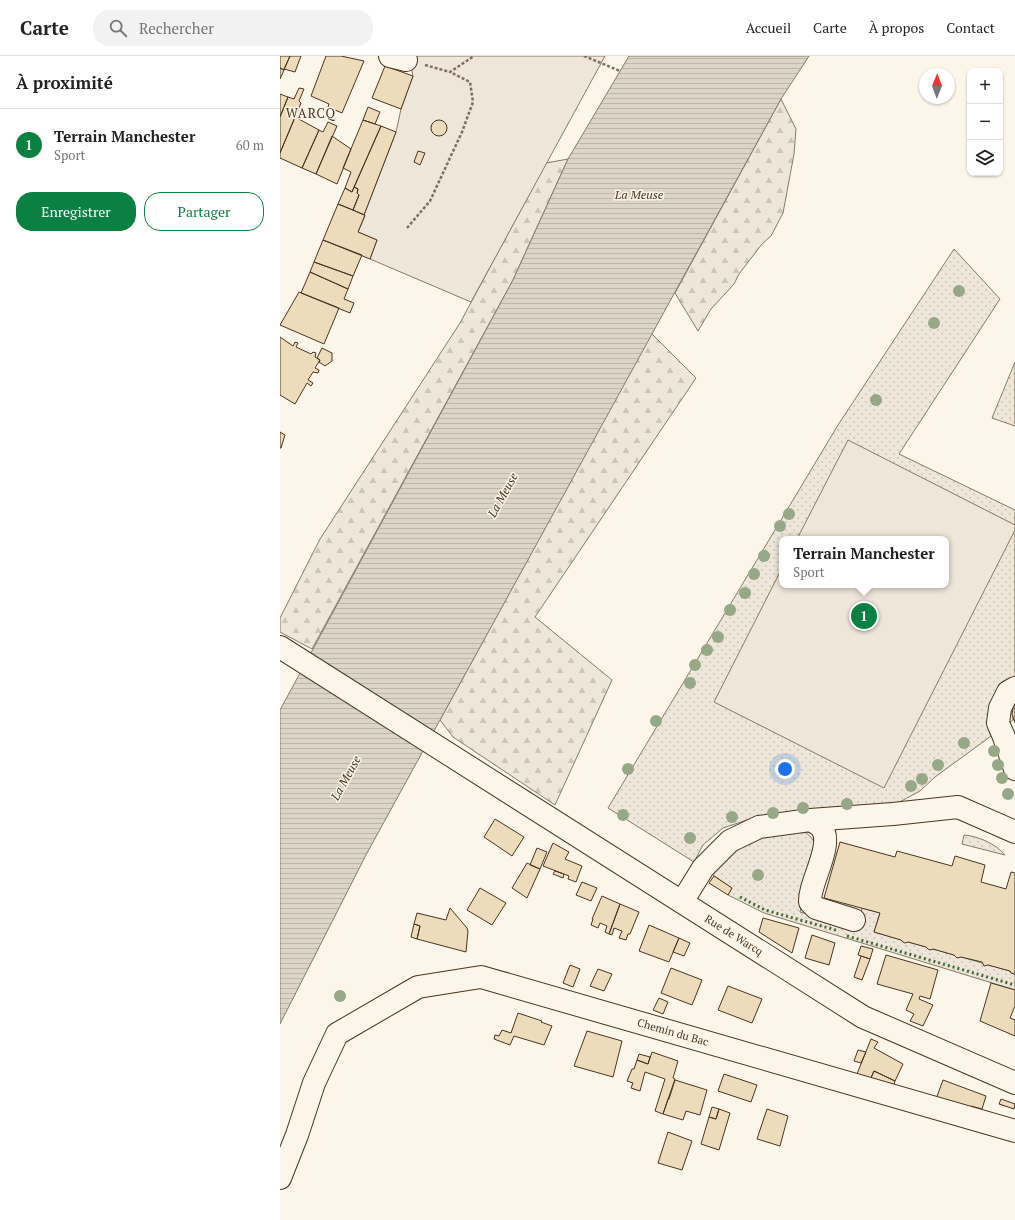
<!DOCTYPE html>
<html lang="fr">
<meta charset="utf-8">
<style>
:root{--surface:#fff;--page:#f2f2f2;--text:#222;--muted:#767676;--line:#e0e0e0;--accent:#0b8043}
body{margin:0;font-family:"PT Serif",serif;background:var(--page);color:var(--text)}
.controls{position:absolute;right:12px;top:12px;display:grid;overflow:hidden;border-radius:8px;box-shadow:0 1px 3px #0004}
.controls button{width:36px;height:36px;display:grid;place-items:center;padding:0;border:0;border-bottom:1px solid var(--line);background:var(--surface);color:var(--text);font:20px sans-serif}
.compass{position:absolute;left:639px;top:12px;width:36px;height:36px;border-radius:50%;background:var(--surface);box-shadow:0 1px 3px #0004;rotate:1deg}
.you{position:absolute;left:505px;top:713px;width:14px;height:14px;margin:-10px;border:3px solid #fff;border-radius:50%;background:#1a73e8;box-shadow:0 0 0 6px #1a73e833}
.badge{display:grid;place-items:center;width:26px;height:26px;border-radius:50%;background:var(--accent);color:#fff;font-size:13px;font-weight:700}
.pin{position:absolute;translate:-50% -50%;border:2px solid #fff;box-shadow:0 1px 4px #0006}
.popup{position:absolute;left:499px;top:480px;width:170px;height:52px;box-sizing:border-box;display:grid;place-content:center;border-radius:8px;background:var(--surface);filter:drop-shadow(0 1px 3px #0005);font-size:13px;white-space:nowrap;color:var(--muted)}
.popup b{font-size:15px;color:var(--text)}
.popup::after{content:'';position:absolute;left:50%;top:100%;margin-left:-8px;border:8px solid transparent;border-top-color:var(--surface)}
.list{margin:0;padding:0;list-style:none}
h2{display:flex;justify-content:space-between;align-items:center;height:52px;margin:0;padding:0 16px;font-size:17px}
h2 small{font-size:13px;font-weight:400;color:var(--muted)}
.list li{display:grid;grid-template-columns:26px 1fr auto;gap:12px;align-items:center;box-sizing:border-box;height:72px;padding:0 16px;border-top:1px solid var(--line)}
.list b{display:block;font-size:15px;white-space:nowrap}
.list p{margin:0;font-size:13px;white-space:nowrap;color:var(--muted)}
.list em{font-size:13px;font-style:normal;color:var(--muted)}
.actions{display:flex;gap:8px;padding:12px 16px}
.actions a{flex:1;padding:9px 0;border:1px solid var(--accent);border-radius:16px;text-align:center;font-size:14px;color:var(--accent)}
.actions .main{background:var(--accent);color:#fff}
.icon{flex:none;width:22px;height:22px;fill:none;stroke:currentColor;stroke-width:2;stroke-linecap:round;stroke-linejoin:round}
.map{position:relative;flex:none;width:735px;height:1164px;overflow:hidden}
header{display:flex;align-items:center;gap:24px;box-sizing:border-box;height:56px;padding:0 20px;background:var(--surface);border-bottom:1px solid var(--line)}
header strong{font-size:19px}
nav{display:flex;gap:22px;margin-inline-start:auto;font-size:14px}
.search{width:280px;height:36px;background:var(--page);display:flex;align-items:center;gap:10px;box-sizing:border-box;padding:0 14px;border-radius:16px;color:var(--muted);font-size:15px}
main{display:flex}
aside{flex:1;background:var(--surface)}
.map>svg:first-child{display:block}
</style>
<header>
<strong>Carte</strong>
<div class="search"><svg class="icon" aria-label="search" viewBox="0 0 24 24"><circle cx="10" cy="10" r="6"/><path d="M15 15l6 6"/></svg>Rechercher</div>
<nav><a>Accueil</a><a>Carte</a><a>À propos</a><a>Contact</a></nav>
</header>
<main>
<aside>
<h2>À proximité<small></small></h2>
<ul class="list">
<li><span class="badge">1</span><div><b>Terrain Manchester</b><p>Sport</p></div><em>60 m</em></li>
</ul>
<div class="actions"><a class="main">Enregistrer</a><a>Partager</a></div>
</aside>
<div class="map">
<svg width="735" height="1164" viewBox="0 0 735 1164">
<defs>
<pattern id="grass-dots" width="8" height="8" patternUnits="userSpaceOnUse"><rect width="8" height="8" fill="#ede6d9"/><path d="M2 2h.1M6 6h.1" fill="none" stroke="#cdc6ba" stroke-width="1.8" stroke-linecap="round"/></pattern>
<pattern id="forest-firs" width="22" height="20" patternUnits="userSpaceOnUse"><rect width="22" height="20" fill="#ede6d9"/><path d="M5 1l3.5 6h-7zM16 11l3.5 6h-7z" fill="#cdc6ba"/></pattern>
<pattern id="water-rules" width="6" height="5" patternUnits="userSpaceOnUse"><rect width="6" height="5" fill="#dcd4c6"/><path d="M0 2.5h6" fill="none" stroke="#beb7aa"/></pattern>
</defs>
<rect width="100%" height="100%" fill="#fbf6e9"/>
<!-- grass -->
<path fill="url(#grass-dots)" stroke="#887966" fill-rule="evenodd" d="M674 193 720 243 619 398 735 454V647C732 653 732 657 733 664L655 721 640 735 614 749 470 763 443 772 423 789 414 806 328 752 558 369ZM502 483H666V529H502Z
M735 306V370L712 362Z
M521 774C528 778 533 781 535 790L520 856 576 870 582 852 600 857 594 876 730 915 731 917 735 918V934L484 857 448 839 452 832 434 820 430 816 449 797 478 778Z
M684 779C698 780 716 788 725 799L682 788Z"/>
<!-- forest -->
<path fill="url(#forest-firs)" stroke="#887966" d="M501 43 516 73 514 98 503 157 491 180 482 188 459 218 454 228 431 253 418 275 395 237Z
M288 103 233 224 32 593 0 576V562L40 483 180 267 266 107Z
M371 277 416 322 255 561 332 624 275 749 173 681 160 664Z"/>
<!-- park -->
<path fill="#ede6d9" stroke="#887966" d="M135 0H325L191 246 90 203 97 184 78 176 85 160 84 159 116 76 121 53 133 20 131 10Z
M568 384 735 469V474L604 732 434 646 502 512V529H666V483H517Z"/>
<!-- water -->
<path fill="url(#water-rules)" stroke="#887966" d="M349 0H529L501 43 87 797 0 968V654L233 224 288 103Z"/>
<!-- building -->
<path fill="#ecdcbc" stroke="#4a3520" d="M0 0H10L4 14 0 12Z
M10 0H21L15 16 4 13Z
M46 0H61L84 5 62 57 48 51 49 48 31 40Z
M105 10 133 20 121 53 92 42Z
M0 12 4 14 0 23Z
M19 32 24 33 19 45 21 47 0 97V61L8 41 14 43Z
M0 38 8 41 0 61Z
M88 51 100 56 95 68 83 64Z
M15 61 39 74 22 112 0 102V97Z
M151 72a8 8 0 1 1 16 0a8 8 0 1 1-16 0Z
M83 64 101 70 72 136 65 132 71 116 63 112Z
M48 66 57 70 36 118 22 112 39 74 43 76Z
M101 70 116 76 84 159 73 154 79 139 77 137 78 133 74 131Z
M52 80 71 93 57 128 36 118Z
M138 95 145 97 140 109 134 106Z
M74 131 78 133 77 137 79 139 73 154 58 148 65 132 72 136Z
M58 148 85 159 78 176 97 184 90 203 43 184Z
M43 184 82 199 73 220 34 206Z
M34 206 73 220 68 233 30 216Z
M30 216 68 233 64 243 74 247 70 257 21 237Z
M19 236 59 252 44 288 0 269Z
M0 281 13 290 15 286 18 287 16 291 31 298 33 296 36 297 35 301 40 304 35 312 39 314 38 317 33 316 28 324 33 327 31 330 27 327 15 348 0 339Z
M42 292 52 297V305L45 310 39 306 40 304 37 302Z
M0 376 5 379 1 392H0Z
M735 647V667L732 658 733 652Z
M215 763 244 781 232 800 204 781Z
M560 786 615 801 617 795 672 810 675 800 705 809 701 826 726 833 731 816 735 817V918L731 917 730 915 708 909 704 910 702 906 681 901 677 902 674 899 653 893 650 894 648 893 646 891 628 886 625 887 623 886 621 884 594 876 600 857 544 842Z
M273 787 289 796 285 803 302 810 296 826 288 823 289 820 263 810Z
M257 792 267 796 260 813 250 809Z
M247 807 260 813 247 842 232 832Z
M275 815 284 818 283 822 273 818Z
M434 820 452 832 448 839 429 827Z
M302 826 317 832 311 845 296 839Z
M200 832 226 847 212 869 187 854Z
M322 840 340 848 329 878 325 876 327 870 320 867 318 872 311 869 313 863H312Z
M340 848 359 856 350 878H348L346 884 339 882 342 875 334 872 332 879 329 878Z
M170 852 187 872 188 875 186 896 137 883 140 870 134 868 137 857 166 864Z
M483 862 519 872 512 897 479 876Z
M134 868 140 870 137 883 131 881Z
M369 869 399 882 389 906 359 895Z
M532 879 555 887 549 909 525 902Z
M399 882 410 887 404 900 393 896Z
M581 890 593 893 590 903 578 899Z
M606 899 658 914 650 943 640 940 639 943 653 949 643 970 630 965 634 958 626 954 633 938 597 928Z
M581 900 590 903 582 924 574 921Z
M290 909 300 913 293 931 283 927Z
M391 912 422 924 412 949 381 937Z
M318 913 332 918 324 935 310 930Z
M711 927 735 934V950L730 962 735 964V980L700 965Z
M448 930 482 943 472 967 438 954Z
M379 942 388 946 383 958 373 954Z
M238 957 262 965 261 966 272 970 264 989 234 980 230 989 214 983 215 979 219 980 222 974 231 977Z
M307 975 342 985 333 1021 294 1010Z
M591 983 598 986 594 992 623 1008 615 1025 594 1015 590 1024 577 1018Z
M578 994 586 996 581 1007 574 1005Z
M372 996 398 1005 393 1022 395 1023 383 1058 375 1055 385 1023 365 1016 360 1035 351 1032 353 1027 347 1025 352 1013H354L357 1004 368 1008Z
M359 998 370 1001 368 1008 357 1004Z
M594 1015 615 1025 613 1032 590 1024Z
M444 1018 477 1029 471 1046 438 1035Z
M395 1024 427 1034 420 1059 406 1055 403 1064 383 1058 388 1043H389Z
M663 1024 706 1040 702 1053 691 1050 690 1053 656 1043Z
M721 1043 735 1048 734 1053 719 1048Z
M432 1051 439 1053 436 1063 429 1061Z
M439 1053 450 1057 439 1094 421 1088 429 1061 436 1063Z
M487 1053 508 1060 500 1090 477 1083Z
M388 1076 412 1085 402 1114 378 1107Z"/>
<g fill="none" stroke-linecap="round" stroke-linejoin="round">
<defs>
<path id="minor" d="M110 0 126 4
M735 632 728 636 720 652 718 667 724 681 735 713
M530 764C534 766 538 768 541 771 555 788 529 826 530 846L536 852 574 864
M402 846 423 812 450 785 479 771 530 764 613 758 678 751 735 776
M0 1122 17 1079 34 1027 57 978 138 931 201 921 735 1075"/>
<path id="major" d="M0 591 583 961 735 1027"/>
</defs>
<!-- minor casing -->
<use href="#minor" stroke="#4a3520" stroke-width="24"/>
<!-- major casing -->
<use href="#major" stroke="#4a3520" stroke-width="24"/>
<!-- path -->
<path stroke="#7f6f5c" stroke-width="2.5" stroke-dasharray="3 2" stroke-linecap="butt" d="M304 0 340 15
M145 9 170 16 194 0
M127 172 150 145 182 76 193 46 190 26 170 16"/>
<!-- minor -->
<use href="#minor" stroke="#fbf6e9" stroke-width="22"/>
<!-- major -->
<use href="#major" stroke="#fbf6e9" stroke-width="22"/>
<!-- hedge -->
<path stroke="#436837" stroke-width="3" stroke-dasharray="2 3" stroke-linecap="butt" d="M460 841 485 854 559 875
M567 880 735 929"/>
</g>
<!-- trees -->
<g fill="#96a887">
<circle cx="679" cy="235" r="6"/>
<circle cx="654" cy="267" r="6"/>
<circle cx="596" cy="344" r="6"/>
<circle cx="509" cy="458" r="6"/>
<circle cx="500" cy="470" r="6"/>
<circle cx="484" cy="500" r="6"/>
<circle cx="474" cy="518" r="6"/>
<circle cx="465" cy="537" r="6"/>
<circle cx="450" cy="554" r="6"/>
<circle cx="438" cy="581" r="6"/>
<circle cx="427" cy="594" r="6"/>
<circle cx="415" cy="609" r="6"/>
<circle cx="410" cy="627" r="6"/>
<circle cx="376" cy="665" r="6"/>
<circle cx="684" cy="687" r="6"/>
<circle cx="714" cy="695" r="6"/>
<circle cx="658" cy="709" r="6"/>
<circle cx="718" cy="709" r="6"/>
<circle cx="348" cy="713" r="6"/>
<circle cx="722" cy="722" r="6"/>
<circle cx="642" cy="723" r="6"/>
<circle cx="631" cy="730" r="6"/>
<circle cx="728" cy="738" r="6"/>
<circle cx="567" cy="748" r="6"/>
<circle cx="523" cy="752" r="6"/>
<circle cx="493" cy="757" r="6"/>
<circle cx="343" cy="759" r="6"/>
<circle cx="452" cy="761" r="6"/>
<circle cx="410" cy="782" r="6"/>
<circle cx="478" cy="819" r="6"/>
<circle cx="60" cy="940" r="6"/>
</g>
<g text-anchor="middle" stroke-width="3" stroke-linejoin="round" paint-order="stroke">
<!-- street labels -->
<g font-size="11" fill="#4a3520" stroke="#fbf6e9">
<text transform="translate(454 879) rotate(32)" y="4">Rue de Warcq</text>
<text transform="translate(393 976) rotate(16)" y="4">Chemin du Bac</text>
</g>
<!-- water labels -->
<g font-size="12" font-style="italic" fill="#4a3520" stroke="#fbf6e9">
<text x="359" y="143">La Meuse</text>
<text transform="translate(223 439) rotate(-61)" y="4">La Meuse</text>
<text transform="translate(66 722) rotate(-61)" y="4">La Meuse</text>
</g>
<!-- quarter labels -->
<g font-size="13" letter-spacing="1" fill="#4a3520" stroke="#fbf6e9">
<text x="31" y="62">WARCQ</text>
</g>
</g>
</svg>
<div class="controls">
<button>+</button>
<button>−</button>
<button><svg class="icon" aria-label="layers" viewBox="0 0 24 24"><path d="M12 4l9 5-9 5-9-5zM3 14l9 5 9-5"/></svg></button>
</div>
<svg class="compass" viewBox="-18 -18 36 36"><path d="M0-13l5 13h-10z" fill="#e53935"/><path d="M0 13l5-13h-10z" fill="#767676"/></svg>
<div class="you"></div>
<div class="pin badge" style="left:584px;top:560px">1</div>
<div class="popup"><b>Terrain Manchester</b>Sport</div>
</div>
</main>
